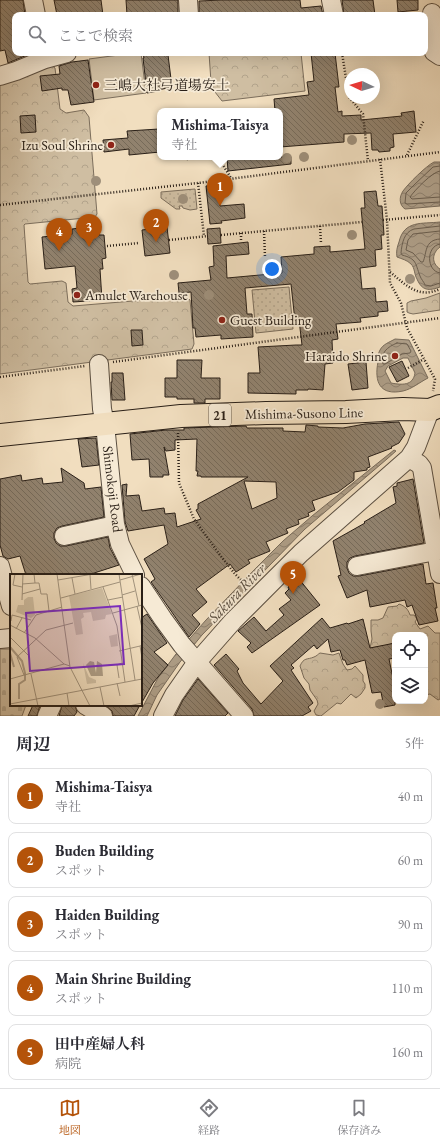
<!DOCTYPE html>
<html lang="ja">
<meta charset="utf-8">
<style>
:root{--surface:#fff;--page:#f2f2f3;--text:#2b2b33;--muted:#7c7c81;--line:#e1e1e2;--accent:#b45309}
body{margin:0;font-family:"EB Garamond","Noto Serif JP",serif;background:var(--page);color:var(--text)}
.controls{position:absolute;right:12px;bottom:12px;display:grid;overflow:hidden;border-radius:8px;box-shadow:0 4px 16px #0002}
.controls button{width:36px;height:36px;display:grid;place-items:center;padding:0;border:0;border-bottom:1px solid var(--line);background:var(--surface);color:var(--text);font:20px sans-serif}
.compass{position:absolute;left:344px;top:68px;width:36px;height:36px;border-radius:50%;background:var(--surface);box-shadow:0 4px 16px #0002;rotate:274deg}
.you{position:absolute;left:272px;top:269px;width:14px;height:14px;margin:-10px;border:3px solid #fff;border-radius:50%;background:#1a73e8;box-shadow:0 0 0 6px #1a73e833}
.badge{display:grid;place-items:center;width:26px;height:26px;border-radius:50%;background:var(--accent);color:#fff;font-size:13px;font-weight:700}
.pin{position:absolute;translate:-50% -33px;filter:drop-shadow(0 1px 2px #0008)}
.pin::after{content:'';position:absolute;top:21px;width:14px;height:12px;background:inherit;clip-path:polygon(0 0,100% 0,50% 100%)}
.popup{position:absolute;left:157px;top:108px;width:126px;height:52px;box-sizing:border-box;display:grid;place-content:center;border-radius:8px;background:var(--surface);filter:drop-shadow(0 1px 3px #0005);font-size:13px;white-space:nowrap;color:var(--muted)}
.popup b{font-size:15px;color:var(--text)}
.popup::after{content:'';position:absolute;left:50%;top:100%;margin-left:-8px;border:8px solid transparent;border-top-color:var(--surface)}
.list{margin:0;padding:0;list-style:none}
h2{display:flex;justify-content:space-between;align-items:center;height:52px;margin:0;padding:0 16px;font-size:17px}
h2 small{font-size:13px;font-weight:400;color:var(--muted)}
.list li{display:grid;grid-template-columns:26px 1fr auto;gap:12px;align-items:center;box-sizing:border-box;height:56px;margin:0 8px 8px;padding:0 8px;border:1px solid var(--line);border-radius:8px}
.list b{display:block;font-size:15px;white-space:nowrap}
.list p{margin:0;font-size:13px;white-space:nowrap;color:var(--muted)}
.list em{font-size:13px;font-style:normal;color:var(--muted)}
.icon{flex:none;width:22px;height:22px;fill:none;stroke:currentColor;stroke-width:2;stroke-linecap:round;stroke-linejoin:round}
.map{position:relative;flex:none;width:440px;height:716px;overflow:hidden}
.search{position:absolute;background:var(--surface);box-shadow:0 4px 16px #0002;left:12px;right:12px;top:12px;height:44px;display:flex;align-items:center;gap:10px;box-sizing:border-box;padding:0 14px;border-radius:8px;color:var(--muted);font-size:15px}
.sheet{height:372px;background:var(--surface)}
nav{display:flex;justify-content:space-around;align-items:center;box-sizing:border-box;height:56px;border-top:1px solid var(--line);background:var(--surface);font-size:11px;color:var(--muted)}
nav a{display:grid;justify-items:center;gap:2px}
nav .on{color:var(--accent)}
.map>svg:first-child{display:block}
</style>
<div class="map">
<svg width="440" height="716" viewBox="0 0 440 716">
<defs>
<pattern id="grass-dots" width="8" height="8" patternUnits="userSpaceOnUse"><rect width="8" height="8" fill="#cfbea2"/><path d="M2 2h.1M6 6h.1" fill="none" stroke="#b2a38b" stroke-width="1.8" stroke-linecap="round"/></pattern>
<pattern id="forest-crowns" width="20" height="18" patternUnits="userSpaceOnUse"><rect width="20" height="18" fill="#cfbea2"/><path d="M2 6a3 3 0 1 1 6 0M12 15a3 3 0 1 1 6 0" fill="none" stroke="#b2a38b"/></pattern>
<pattern id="cemetery-stones" width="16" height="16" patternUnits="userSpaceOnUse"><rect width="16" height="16" fill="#cfbea2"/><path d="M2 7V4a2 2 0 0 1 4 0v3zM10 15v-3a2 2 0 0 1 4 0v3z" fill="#b2a38b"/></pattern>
<pattern id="water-waves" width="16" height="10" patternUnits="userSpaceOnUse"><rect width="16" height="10" fill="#ad9d86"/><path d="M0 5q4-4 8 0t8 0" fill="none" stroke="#8d7f6d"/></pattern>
<pattern id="building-back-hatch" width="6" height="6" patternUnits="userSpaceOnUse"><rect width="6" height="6" fill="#91826e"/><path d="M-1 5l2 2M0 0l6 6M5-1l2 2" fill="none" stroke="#766a59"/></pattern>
</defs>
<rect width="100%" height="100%" fill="#f1debf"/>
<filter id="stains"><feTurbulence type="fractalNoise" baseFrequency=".005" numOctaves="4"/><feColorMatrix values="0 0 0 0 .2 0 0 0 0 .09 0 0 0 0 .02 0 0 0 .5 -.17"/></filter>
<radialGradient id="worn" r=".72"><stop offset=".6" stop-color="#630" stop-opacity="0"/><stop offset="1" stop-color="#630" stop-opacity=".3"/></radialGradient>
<!-- grass -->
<path fill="url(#grass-dots)" stroke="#7c6e5c" d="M195 189 197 209 190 210 183 208 182 206H179L180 209H176L161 198V192Z
M289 287 293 329 256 333 252 290Z"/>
<!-- forest -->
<path fill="url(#forest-crowns)" stroke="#7c6e5c" d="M209 53H301L305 91 222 101 215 92 211 82Z
M48 63 55 68 60 109 66 113 84 110 89 117 97 214 95 217 25 224 24 225 28 282 30 284 62 281 66 283 68 302 73 306 181 297H186L190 300 194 344 192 349 0 374V80Z
M440 293V310L413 314 409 313 407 312V303L411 301 426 298Z
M399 604C405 606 408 609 410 615H414L417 619 415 622 420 629 428 626 435 633H440V699L438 700 430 694 425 695V635H395V642L388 645 370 648 372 639 371 631V620H378L383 618 388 607 397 606Z
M320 653 333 655 339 653 343 664 347 670 352 669 355 666 363 675V681L365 684V688L361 694 356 698 351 694 341 704 337 703 321 716 316 715 314 711 318 704 317 700 310 690 309 684 304 678 300 666C304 657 307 660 314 657 317 656 318 654 320 653Z"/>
<!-- cemetery -->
<path fill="url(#cemetery-stones)" stroke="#7c6e5c" d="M0 649H11V705H26L22 716H0Z"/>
<!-- pitch -->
<path fill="#cfbea2" stroke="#7c6e5c" d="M134 53H141L146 93 94 100 89 59Z"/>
<!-- water -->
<path fill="url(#water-waves)" stroke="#786b5a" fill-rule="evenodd" d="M434 162H440V206L405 209C399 205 399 197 403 191 408 184 426 166 434 162Z
M440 222V247C432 253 431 263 440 269V287C429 291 422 291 417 279 414 274 415 268 411 264 407 260 402 259 397 257 396 252 397 247 399 242 404 220 422 224 440 222Z
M395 339 409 340 428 378C420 382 412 389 403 391 380 396 374 382 378 362 378 358 378 353 380 350 383 344 390 342 395 339ZM403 358H408L415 373C413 386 402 385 391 383L385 371 388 366Z
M394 450 396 451 387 459 305 529 202 635 180 662 157 695 147 716H138L158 678 176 654 206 620 256 568 283 541 312 516Z"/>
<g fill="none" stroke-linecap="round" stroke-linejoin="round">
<!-- shore -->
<path stroke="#6b5e4e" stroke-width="1" d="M440 166 433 167 414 185 406 193 405 203 407 204 440 202
M440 171C432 172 415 190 410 197L412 199 440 197
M440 226 414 229C404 232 402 243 401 253L402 255C417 259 415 263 420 276 421 279 424 282 425 285L431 286 440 283
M440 231 413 234 408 240 406 250 413 253 421 262H423C427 253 424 240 440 239
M440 244C426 246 426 271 440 273
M397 343 407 344 411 351 410 353 402 354 385 364H383C380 353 387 347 397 343Z"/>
</g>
<!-- building -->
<path fill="url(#building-back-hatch)" stroke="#291f17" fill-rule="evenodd" d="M0 0H23L25 15H15V53H32L8 63 5 50 0 51Z
M54 0H101L103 15H57Z
M126 0H178V14L168 13V14L165 15H127Z
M222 0H300L301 8 321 6 323 15H199V1Z
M342 0H373L375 15H344Z
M397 0H418V10L398 12Z
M143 53H166V56L168 55 172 87 158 90V91L147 93 143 58H144Z
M311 53H335L339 87H335L338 112 342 111V116L361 115V120L402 116 401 113 414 111 416 132 393 134 394 147 390 148V151L379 152 378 150H372L371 133 344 134V142L280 147V111H275L274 99 309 95 307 82 314 81Z
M88 60 94 102 71 105 68 90H62V88L42 91 40 76 60 74 59 66 72 62Z
M35 115 36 132 21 133 20 116Z
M159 129 160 152 129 155V149L104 152 103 140 128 138 127 131Z
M227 157H291V164L228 171Z
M218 185 220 206 244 204 245 218 221 221 222 223 210 224 206 186Z
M376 191 378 206H382L384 235H381L382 249 375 250 376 266 360 268 362 289 375 288 376 302 387 301 388 311 378 312V316L360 318 361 322 336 324 338 339 332 340 333 363 325 364 323 390 308 389V390H296V394L248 393V373H260L258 347 296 345H302L299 320 295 321 291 284 245 288 247 314H252L253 337 221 339V335L196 337 195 328H193L191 292 179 293 178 283 211 280 209 267 214 266 213 246 248 242 249 254 226 256 227 278 282 273 281 257 314 254V247L330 246V252L365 249 361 208H365L364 192Z
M98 226 99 235H104L106 258 102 259 103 269H100L102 300 73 302 72 289 77 288 75 266 45 269 42 237 72 234V229Z
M167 227 170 253 145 256 142 230Z
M220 228 221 243 208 244 207 229Z
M131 330H142L143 345 132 346Z
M177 360H202L201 378H220V399H205V403H194V399H177V397H165V378H177Z
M402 361 409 376 397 382 389 367Z
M366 362 368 388 352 390 348 364Z
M112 373H123L125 400H112L111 382H112Z
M399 422 405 434 399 443 391 447 392 448 368 457 370 467 367 468V470L354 472V480L338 492 312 501 315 510 308 513 309 516 298 520 299 524 286 529 288 533 266 542 270 551 248 560 250 563 236 572 230 564 196 589 207 602 192 615 200 624 189 637 151 582 155 579 144 559 168 544 164 525 128 531 125 522 122 485 127 484 126 496 139 495 142 511 164 508 165 514 175 513 177 527 201 519 196 510 198 509V504L248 477H201V476H197L198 471H196L197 439 175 440V450L166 451 164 447 169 475H163V477H150L149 459 132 460 130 434 166 430H184V428L246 426 247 428H283V431L305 432 306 425 318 426V427L343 428 365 424ZM244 481 276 482 277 498 252 509Z
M96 438 99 465 82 467 78 439Z
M61 468 84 483 85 489 101 487 104 517 62 526 57 528 54 533V538L56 543 60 546H66L108 537 110 548 119 565 88 575H26L20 556 8 559 3 556 0 545V479L21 475 22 481 42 478 43 484 63 482Z
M413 479 424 543 355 556 350 558 347 562V568L349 573 353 576H359L423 564 426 584 433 583 437 608H435L438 621 419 625 412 605 407 607 405 600 370 607 367 590 347 598 338 576 341 575 333 541 365 523 364 522 396 503 393 487 397 486V483Z
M299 579 320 605 252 653 247 647 251 643 238 631 254 617 266 631 284 615 279 609 291 600 285 593 289 589 288 587Z
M147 614 167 643 154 652 168 665 153 683 141 704V618Z
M322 618 330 628 347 623 348 624 363 619 370 648 395 643V658L389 659 395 688V705L384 707 381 692 372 693 365 660 347 665 345 660H343L340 650 331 652 328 639 317 649 314 645 291 665 294 668 291 670 313 703 308 707 311 711 302 716H254L252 709 214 665 226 654 239 669 237 671 243 683 261 704 283 681 270 666Z
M198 679 228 713 225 716H175L183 700Z
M33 705H40L37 716H28Z
M62 705H75L77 712 74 716H59Z
M105 705H140L134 716H113L112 711Z"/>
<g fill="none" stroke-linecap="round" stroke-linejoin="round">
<defs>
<path id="minor" d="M33 0 36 15
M188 0 189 15
M331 0 334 15
M432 13 434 52 440 56
M0 76 16 71 45 59 67 53
M99 364 102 409 105 424 115 524 120 544 135 575
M409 458 419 464 422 468 440 574
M64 536 115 525
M0 566 11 606
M357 566 436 551
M141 586 163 619 182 645 244 716
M0 639 11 638
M85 705 103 716
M47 716 52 705
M163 716 174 695 197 662 233 621 301 553 409 458 416 447 430 410"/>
<path id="major" d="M0 435 181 416 266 413 346 412 403 409 430 410 440 406"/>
</defs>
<!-- minor casing -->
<use href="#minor" stroke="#5b4f41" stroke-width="20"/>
<!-- major casing -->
<use href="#major" stroke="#291f17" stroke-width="24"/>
<!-- path -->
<path stroke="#291f17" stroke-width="2.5" stroke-dasharray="1 2" stroke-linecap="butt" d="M342 53 349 97 363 114 368 161
M407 155 424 120
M185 157 186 159 218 157 231 178
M380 159 387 220 390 283 401 303 407 328 435 379 433 391
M198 183 204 236
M0 205 198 183 440 152
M383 220 440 215
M320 226 321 243
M264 231 265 257
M241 233V241
M221 235 362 222
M169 240 208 236
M107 246 139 243
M390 272C406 285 418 299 440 289
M113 362 440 318
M408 368 424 359
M0 377 85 366
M178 433 179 483 194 519 220 555 235 574 247 586"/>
<!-- minor -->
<use href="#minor" stroke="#f6ead5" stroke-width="18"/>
<!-- major -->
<use href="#major" stroke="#f1debf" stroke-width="22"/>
</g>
<!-- trees -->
<g fill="#9e8f7a">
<circle cx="352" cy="140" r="5"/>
<circle cx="304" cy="157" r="5"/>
<circle cx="287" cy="158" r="5"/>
<circle cx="96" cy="181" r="5"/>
<circle cx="183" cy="199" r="5"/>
<circle cx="352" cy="235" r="5"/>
<circle cx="174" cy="275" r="5"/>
<circle cx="410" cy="279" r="5"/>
<circle cx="209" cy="295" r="5"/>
<circle cx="380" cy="704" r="5"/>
</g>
<!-- markers -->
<g fill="#8f2418" stroke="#f6ead5" stroke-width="1.5">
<circle cx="96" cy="85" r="4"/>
<circle cx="111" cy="145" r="4"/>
<circle cx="77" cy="295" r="4"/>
<circle cx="222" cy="320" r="4"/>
<circle cx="395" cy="356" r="4"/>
</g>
<g text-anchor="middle" stroke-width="3.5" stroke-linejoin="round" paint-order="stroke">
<!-- shield labels -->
<rect fill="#f6ead5" stroke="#665c50" stroke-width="1" x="209" y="404" width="22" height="22" rx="3"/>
<g font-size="13" font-weight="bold" fill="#291f17">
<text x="220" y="420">21</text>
</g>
<!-- poi labels -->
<g font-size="14" fill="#291f17" stroke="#f6ead5" text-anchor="start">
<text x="104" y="90">三嶋大社弓道場安土</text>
<text x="103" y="150" text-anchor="end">Izu Soul Shrine</text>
<text x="85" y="300">Amulet Warehouse</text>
<text x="230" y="325">Guest Building</text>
<text x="387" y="361" text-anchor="end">Haraido Shrine</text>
</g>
<!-- street labels -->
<g font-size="14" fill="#291f17" stroke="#f6ead5">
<text transform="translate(304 413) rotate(-1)" y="5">Mishima-Susono Line</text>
<text transform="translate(113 489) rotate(83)" y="5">Shimokoji Road</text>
</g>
<!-- water labels -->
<g font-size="15" font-style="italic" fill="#574b3e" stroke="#f6ead5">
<text transform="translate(237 593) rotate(-46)" y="5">Sakura River</text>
</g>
</g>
<!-- overview -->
<g transform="translate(10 574)">
<rect width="132" height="132" fill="#f1debf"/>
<path d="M92 14 102 40 96 41 95 45 83 47 81 38 73 39 74 43 71 45 73 60 66 61 59 22ZM107 60 108 72 101 73 99 62ZM73 89 79 103 86 106V109L77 110Z" fill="#cfbea2"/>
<path d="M18 23H23L25 41 21 44 6 38 8 31H14V26Z" fill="#cfbea2"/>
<path d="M80 87 84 88 86 99 87 87 92 90 93 102H81L76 91Z" fill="#ad9d86"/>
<path fill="none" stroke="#ad9d86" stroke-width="2" d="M0 73 12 87 15 99V106L9 110V125M0 79 4 93"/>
<path fill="none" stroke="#a1927c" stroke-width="1" d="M5 0 3 11 12 13M24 0 25 9H29L31 20H37L39 37M47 0 60 93 80 132M109 0 125 106M122 0 129 32M80 1 81 15M62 4 65 20M48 6 83 0M110 6 131 0M12 10 25 9M93 13 107 52 115 108M12 20 30 15M112 21 125 17M51 24 110 8M12 26 13 0M98 26 113 23M127 32 132 54M103 39 132 31M1 47 2 41 21 46M0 51 25 64 54 90 60 92M6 55 12 44M14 59 26 41 52 33M0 63 18 81M132 71 130 72 132 84M109 77 130 72M21 100 28 132M14 101 7 83 36 56 63 49M109 104 107 91 112 89M0 105 54 90M107 109 110 122M90 113 94 132M57 119 59 132M0 130 132 105M119 132 132 129"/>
<path fill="#7b2cbf" fill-opacity="0.15" stroke="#7b2cbf" stroke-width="2" d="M110 32 114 90 20 97 16 39Z"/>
<rect width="132" height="132" fill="none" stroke="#291f17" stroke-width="2"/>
</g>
<rect width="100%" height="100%" filter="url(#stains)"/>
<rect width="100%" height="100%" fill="url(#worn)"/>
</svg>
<div class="controls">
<button><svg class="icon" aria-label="locate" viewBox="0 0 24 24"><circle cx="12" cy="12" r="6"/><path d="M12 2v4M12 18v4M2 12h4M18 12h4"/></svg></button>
<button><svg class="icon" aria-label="layers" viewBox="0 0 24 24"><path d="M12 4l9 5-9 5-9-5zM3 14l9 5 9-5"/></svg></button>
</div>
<svg class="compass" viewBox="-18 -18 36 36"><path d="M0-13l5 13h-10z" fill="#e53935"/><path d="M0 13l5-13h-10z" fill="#7c7c81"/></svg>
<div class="you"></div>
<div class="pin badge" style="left:220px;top:206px">1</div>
<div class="popup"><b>Mishima-Taisya</b>寺社</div>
<div class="pin badge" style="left:156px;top:242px">2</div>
<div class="pin badge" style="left:89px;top:247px">3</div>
<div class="pin badge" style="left:59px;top:251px">4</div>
<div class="pin badge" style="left:293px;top:594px">5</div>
<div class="search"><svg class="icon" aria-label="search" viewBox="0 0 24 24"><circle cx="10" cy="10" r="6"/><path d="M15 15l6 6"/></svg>ここで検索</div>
</div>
<section class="sheet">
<h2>周辺<small>5件</small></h2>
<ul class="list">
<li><span class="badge">1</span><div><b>Mishima-Taisya</b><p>寺社</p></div><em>40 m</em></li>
<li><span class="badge">2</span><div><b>Buden Building</b><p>スポット</p></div><em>60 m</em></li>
<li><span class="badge">3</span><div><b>Haiden Building</b><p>スポット</p></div><em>90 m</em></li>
<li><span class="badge">4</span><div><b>Main Shrine Building</b><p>スポット</p></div><em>110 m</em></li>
<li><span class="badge">5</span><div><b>田中産婦人科</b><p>病院</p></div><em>160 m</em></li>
</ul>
</section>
<nav>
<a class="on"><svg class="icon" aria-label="map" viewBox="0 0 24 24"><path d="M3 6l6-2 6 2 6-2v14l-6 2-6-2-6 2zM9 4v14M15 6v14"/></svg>地図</a>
<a><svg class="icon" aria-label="directions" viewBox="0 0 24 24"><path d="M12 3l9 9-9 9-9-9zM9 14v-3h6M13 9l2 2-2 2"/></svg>経路</a>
<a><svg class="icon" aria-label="saved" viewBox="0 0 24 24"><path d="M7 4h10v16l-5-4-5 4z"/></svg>保存済み</a>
</nav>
